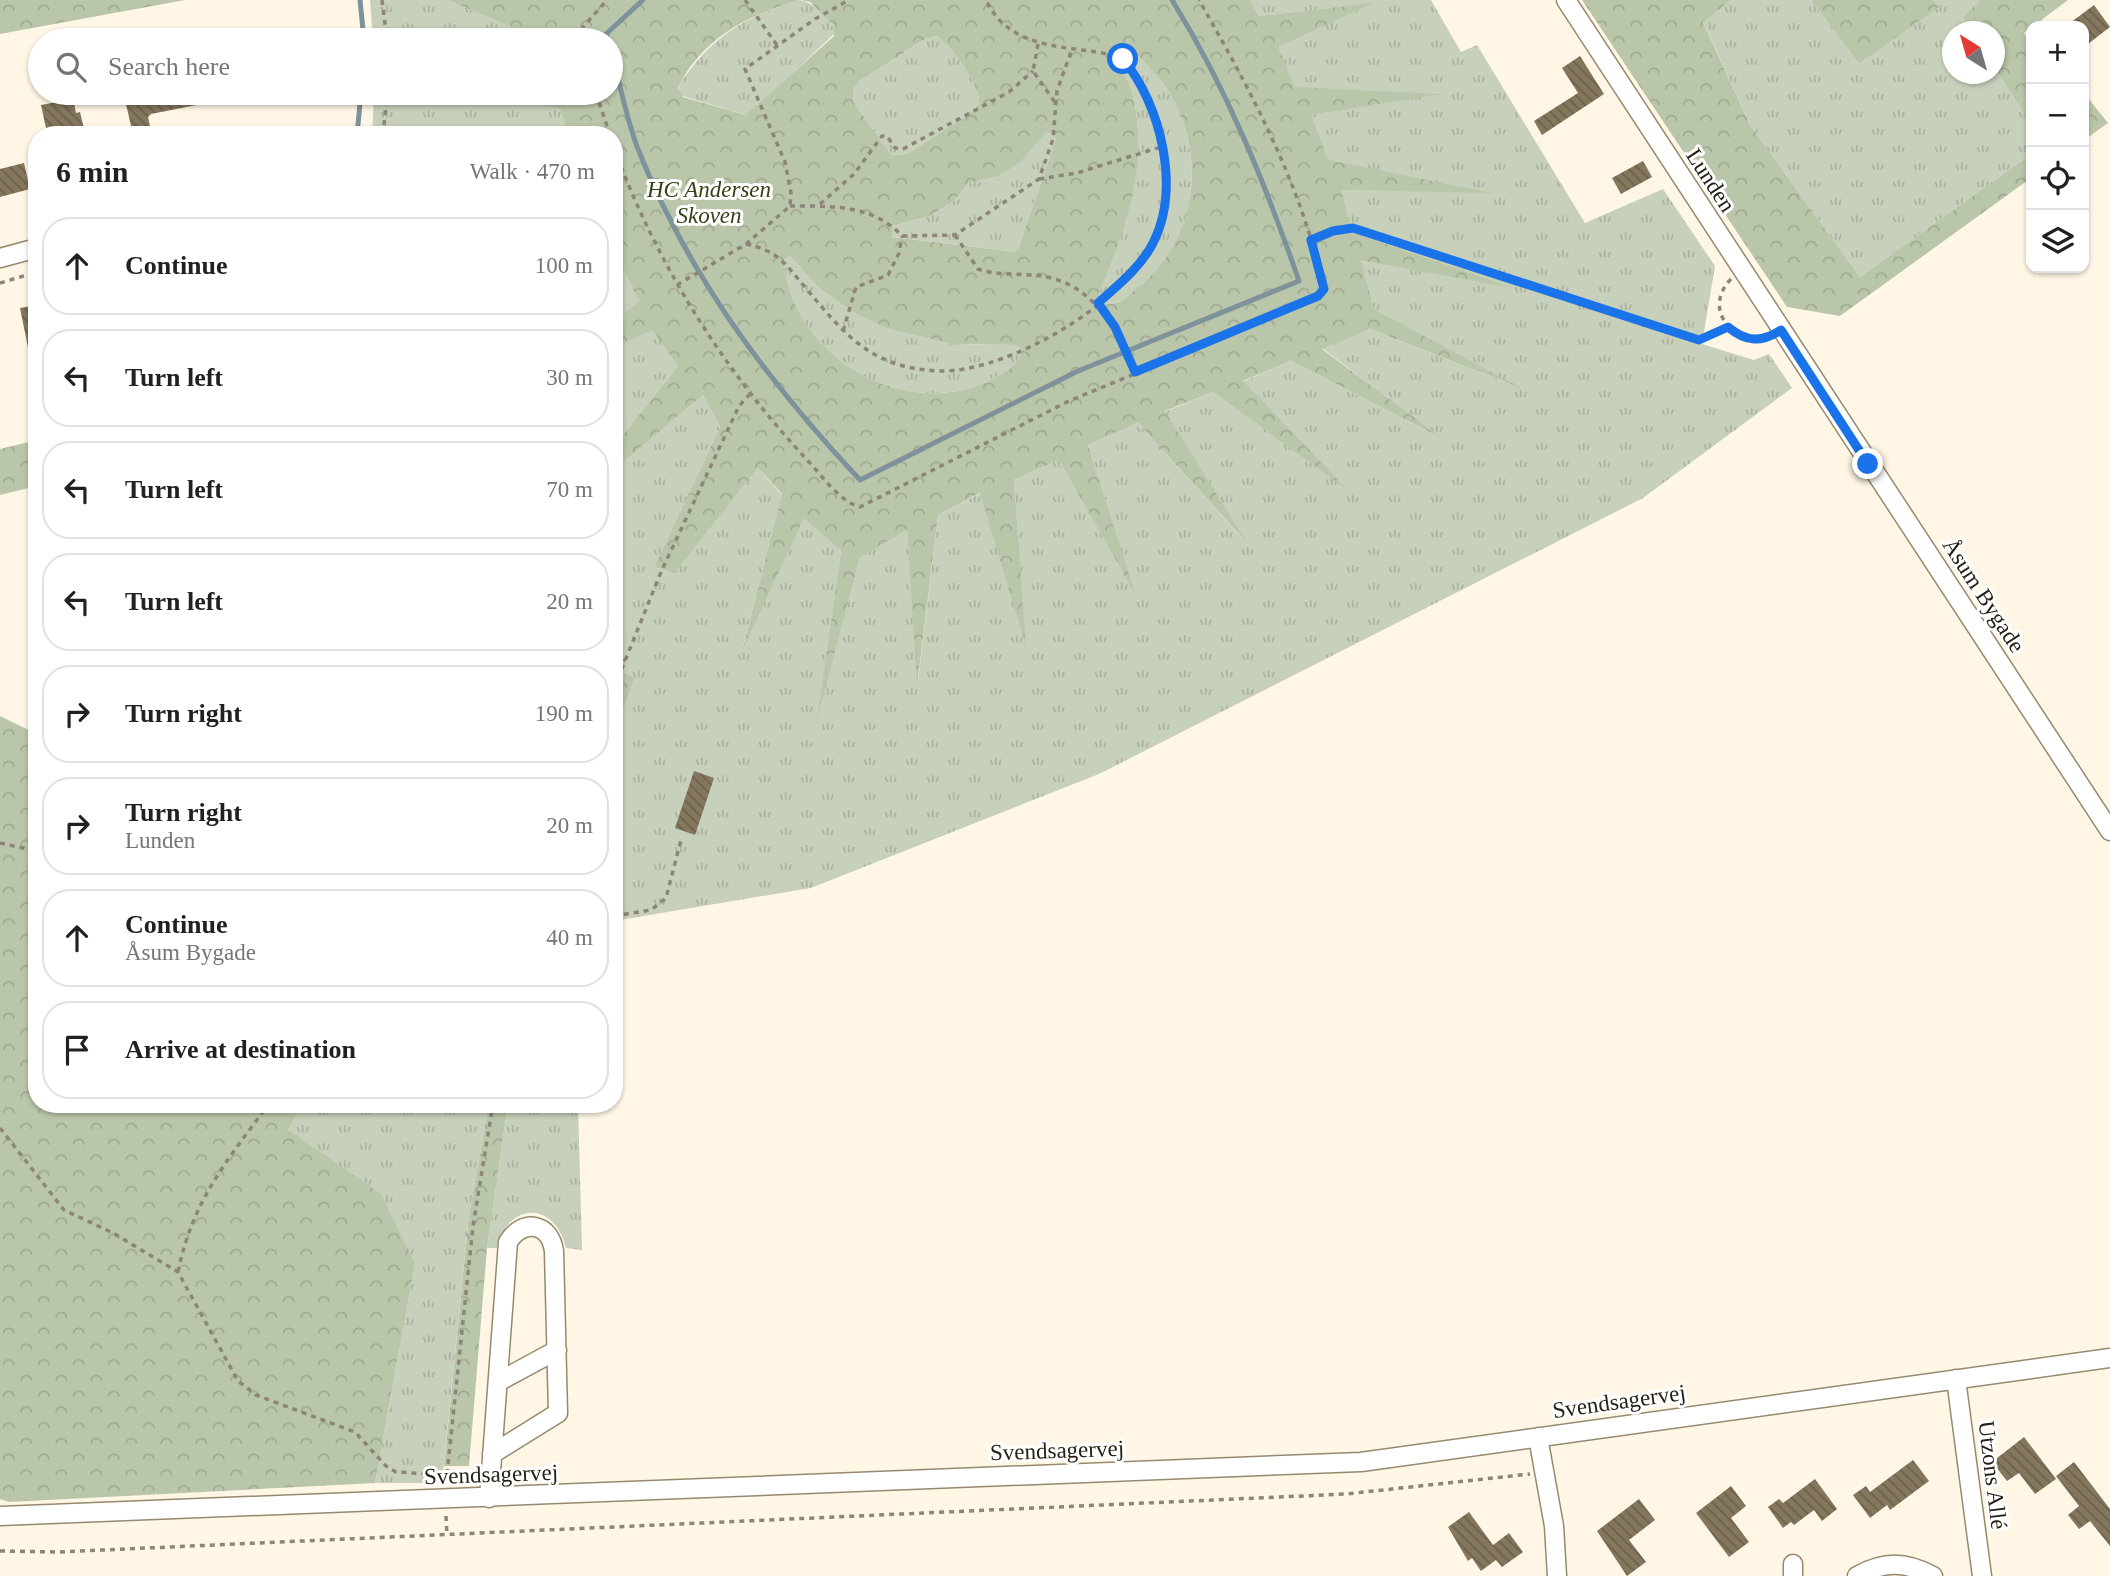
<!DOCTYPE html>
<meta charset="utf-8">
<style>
:root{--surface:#fff;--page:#f2f2f2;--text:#202124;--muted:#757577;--line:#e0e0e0}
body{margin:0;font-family:"Times New Roman",serif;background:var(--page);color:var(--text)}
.controls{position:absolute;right:21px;top:21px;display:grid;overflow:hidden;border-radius:14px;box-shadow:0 2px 5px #0004}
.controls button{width:63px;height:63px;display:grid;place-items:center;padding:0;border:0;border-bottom:2px solid var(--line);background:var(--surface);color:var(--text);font:35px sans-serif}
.compass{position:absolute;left:1942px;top:21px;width:63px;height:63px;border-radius:50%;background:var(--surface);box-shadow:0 2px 5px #0004;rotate:323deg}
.stop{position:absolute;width:21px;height:21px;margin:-16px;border:5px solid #1a73e8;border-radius:50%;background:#fff}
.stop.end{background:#1a73e8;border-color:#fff;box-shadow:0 2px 7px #0008}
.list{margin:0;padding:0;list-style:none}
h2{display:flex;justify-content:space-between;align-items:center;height:91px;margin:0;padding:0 28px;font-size:30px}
h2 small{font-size:23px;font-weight:400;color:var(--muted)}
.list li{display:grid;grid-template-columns:46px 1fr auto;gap:21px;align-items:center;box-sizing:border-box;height:98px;margin:0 14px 14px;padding:0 14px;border:2px solid var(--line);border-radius:28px}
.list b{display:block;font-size:26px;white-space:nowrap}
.list p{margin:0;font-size:23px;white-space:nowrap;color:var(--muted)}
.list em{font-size:23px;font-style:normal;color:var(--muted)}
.icon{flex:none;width:38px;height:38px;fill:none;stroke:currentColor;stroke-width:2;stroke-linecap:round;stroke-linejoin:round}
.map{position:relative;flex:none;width:2110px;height:1576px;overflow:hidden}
.search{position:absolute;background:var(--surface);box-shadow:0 2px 5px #0004;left:28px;top:28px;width:595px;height:77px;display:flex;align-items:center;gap:18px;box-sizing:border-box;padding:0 24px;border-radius:38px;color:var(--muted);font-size:26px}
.panel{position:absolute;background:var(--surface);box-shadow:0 2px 5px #0004;left:28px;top:126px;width:595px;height:987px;border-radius:28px}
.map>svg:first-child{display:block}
</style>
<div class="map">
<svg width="2110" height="1576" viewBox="0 0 2110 1576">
<defs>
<pattern id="grass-tufts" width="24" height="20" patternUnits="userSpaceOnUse" patternTransform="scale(1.75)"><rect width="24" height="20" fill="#c7d0ba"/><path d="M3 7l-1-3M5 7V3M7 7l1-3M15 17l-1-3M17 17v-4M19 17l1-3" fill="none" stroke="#abb29f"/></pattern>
<pattern id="forest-crowns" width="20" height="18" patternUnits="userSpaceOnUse" patternTransform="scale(1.75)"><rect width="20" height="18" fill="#bac6a9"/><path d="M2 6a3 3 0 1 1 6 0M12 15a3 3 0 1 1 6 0" fill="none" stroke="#a0aa91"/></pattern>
<pattern id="building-back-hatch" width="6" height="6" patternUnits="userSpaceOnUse" patternTransform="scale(1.75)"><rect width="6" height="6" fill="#84775d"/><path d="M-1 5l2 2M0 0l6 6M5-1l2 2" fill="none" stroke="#6c614c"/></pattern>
</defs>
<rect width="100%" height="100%" fill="#fff6e5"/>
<!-- grass -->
<path fill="url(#grass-tufts)" d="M370 0H447L542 40H373Z
M799 0C813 1 832 20 836 32L751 113 746 115 679 95C677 85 683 79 689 71 719 31 753 14 799 0Z
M1250 0H1431L1461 52 1477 45 1585 223 1663 189 1715 266 1702 344 1754 360 1769 354 1792 388 1643 498 1099 774 811 888 614 921V738L635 677 614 669V470L703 395 720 427 654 567 675 573 758 468 782 495 743 646 804 517 841 551 819 713 860 558 907 528 918 681 938 515 981 493 1025 643 1014 480 1059 460 1134 592 1088 445 1138 423 1243 539 1164 412 1213 392 1345 487 1242 382 1291 361 1437 436 1322 348 1370 329 1515 386 1374 309 1360 261 1508 286 1352 232 1340 190 1487 192 1328 161 1310 115 1437 94 1295 88 1277 47 1371 4 1259 16Z
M1731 0H1811L1859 64 1938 7 1933 0H1980L1962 17 1971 31 1952 32V74H1994L1995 68 2031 125V154L1860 277 1750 125 1703 21Z
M936 36C950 40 981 88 979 103L972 112 907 154 891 155 853 101V89L860 81 925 39Z
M1123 43C1132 49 1139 57 1147 65 1210 126 1207 235 1136 290 1124 299 1114 309 1099 301L1098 296C1124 233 1151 160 1132 92 1128 78 1118 66 1115 52Z
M374 93H461L560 109 568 135H372Z
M1046 132H1053L1056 139 1017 252 893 237 890 232 893 226 930 216 955 200 969 183 996 177Z
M790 256 818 287 851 311 953 344 1016 345 1022 350C1016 368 1004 373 988 381 901 422 790 354 784 260Z
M617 257 641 301 614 321V258Z
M652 329 678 366 614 446V348Z
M304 1104H489L469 1215 442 1483H375L415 1264 288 1130Z
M508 1104H578L582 1250 566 1248C555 1201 508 1201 497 1248H487Z"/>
<!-- forest -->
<path fill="url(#forest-crowns)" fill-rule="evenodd" d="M0 0H185L0 34Z
M447 0H799C749 15 702 38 678 88L683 97 746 115 834 36V26L810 2 801 0H1250L1259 16 1374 3 1278 47 1295 87 1442 94 1311 115 1328 160 1493 193 1341 190 1352 232 1514 288 1361 261 1374 309 1523 389 1370 329 1322 349 1443 439 1291 361 1243 381 1349 491 1213 392 1165 411 1247 543 1138 423 1088 445 1136 596 1059 460 1014 480 1026 647 980 493 938 515 917 686 907 529 860 558 817 721 841 551 804 518 742 651 782 494 758 468 675 573 654 567 720 427 703 395 614 470V446L678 366 652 330 614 348V321L640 301 617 257 614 258V135H568L560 109 461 93H611V40H542ZM936 36C950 41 981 88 979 103L972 112 907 154 891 155 853 101V89L860 81 925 39ZM1123 43C1132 49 1139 57 1147 65 1210 126 1207 235 1136 289 1125 299 1114 309 1099 301L1098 296C1125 231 1151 163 1132 92 1128 78 1118 66 1115 52ZM1046 132 1053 133 1056 139 1017 252 892 237 893 226 930 216 955 200 969 183 996 177 1008 170 1021 161ZM790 256 818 287 851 311 887 328 953 344 1016 345 1022 350C1016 368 1004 373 988 381 902 422 790 354 784 260Z
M1582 0H1731L1703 22 1750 125 1860 277 2031 154V178L1840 316 1787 307Z
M1811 0H1933L1939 7 1859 64Z
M1980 0H2068L2024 33 2031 47V125L1995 68 1994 32 1971 31 1962 17Z
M2084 93 2108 123 2084 140Z
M37 440V486L0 495V449Z
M614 669 635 677 614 738Z
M0 716 37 734V1104H304L288 1130 381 1194 415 1264 375 1483 9 1502 0 1499Z
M489 1104H508L487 1248 469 1466H444L469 1215Z"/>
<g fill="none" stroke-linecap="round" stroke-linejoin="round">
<!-- stream -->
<path stroke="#7e929b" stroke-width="5" d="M360 0 364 40
M608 40 606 34 643 0
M611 51C620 83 626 118 638 149 688 275 768 382 860 480L1078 371 1299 281C1265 183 1227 89 1172 0
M357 135 361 93"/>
</g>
<!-- building -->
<path fill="url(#building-back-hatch)" d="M2094 5 2110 27 2084 47V26H2066Z
M1580 56 1604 94 1542 135 1534 121 1578 93 1562 68Z
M157 93H221L222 100 151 114 148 117 150 126 132 130 125 100Z
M73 99 76 113 80 112 84 129 47 133 41 105Z
M1643 161 1652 177 1621 194 1612 178Z
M24 163 30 189 0 197V169Z
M37 305V357H30L20 308Z
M694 771 714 778 695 835 675 828Z
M2024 1437 2056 1479 2035 1494 2019 1473 2007 1481 1992 1462Z
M1913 1460 1929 1481 1890 1510 1887 1505 1870 1518 1853 1495 1866 1486 1870 1492Z
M2074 1462 2110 1509V1546L2090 1521 2079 1529 2068 1515 2079 1506 2056 1476Z
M1815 1479 1837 1509 1822 1521 1814 1510 1794 1525 1791 1522 1783 1528 1768 1507 1779 1499 1783 1503Z
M1731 1486 1746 1506 1731 1518 1749 1542 1729 1557 1696 1513Z
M1639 1499 1655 1520 1629 1540 1646 1562 1627 1576 1597 1531Z
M1469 1512 1493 1545 1509 1533 1523 1552 1502 1567 1496 1560 1481 1571 1472 1558 1468 1561 1448 1527Z"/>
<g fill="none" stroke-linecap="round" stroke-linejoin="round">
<defs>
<path id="minor" d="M1566 0 2110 831
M0 258 37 248
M1956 1379 1982 1576
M498 1382 557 1350
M1538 1437 1554 1526 1557 1576
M489 1498 508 1242C523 1218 550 1223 554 1251L558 1413 492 1454
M0 1516 1361 1462 2110 1358
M1793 1564V1576
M1857 1576C1884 1561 1905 1561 1933 1576"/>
</defs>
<!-- minor casing -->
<use href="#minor" stroke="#96896e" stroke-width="21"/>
<!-- path -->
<path stroke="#8c8578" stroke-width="3.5" stroke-dasharray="5 5" stroke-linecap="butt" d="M382 0 387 40
M745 0 777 45
M581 40 583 27 607 0
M1038 44 1033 71 1056 104
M596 93 610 135
M383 135 387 93
M614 148C657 265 724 371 809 462 824 478 839 501 860 507L1069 401 1282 313 1318 296 1324 289C1302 186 1251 91 1199 0
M1039 179 1077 173 1161 147
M820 204 854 174 882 136H887L895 148 903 149 1009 92 1033 71
M790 206C829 206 873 204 902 236L955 235 1039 179 1053 139 1057 91 1072 49
M955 235 978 269C997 276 1022 273 1042 276 1095 285 1115 328 1135 372
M1311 240 1333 231 1353 228 1699 340 1728 327
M746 244C777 251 784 262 804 286 846 336 872 369 941 371 1010 372 1137 298 1158 230 1170 193 1164 157 1154 120 1147 96 1137 66 1113 55 1066 45 1010 51 986 0
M1731 279C1702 309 1732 344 1768 338
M0 283 37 272
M677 285 746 244 790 206 791 193 785 162 745 69 815 19 849 0
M843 331 856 287 888 275 899 253 902 236
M614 664 625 660
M614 688 661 572 739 406 750 394
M0 843 37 851
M614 916 651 910 666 898 681 840
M0 1128 64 1210 113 1233 178 1272 238 1381 256 1395 355 1432 386 1466 396 1472 447 1475
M178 1272C192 1202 227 1160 269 1104
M447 1474 473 1226 493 1104
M446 1516 447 1535
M0 1551 58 1552 1346 1494 1530 1474"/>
<!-- minor -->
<use href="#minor" stroke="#fff" stroke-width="18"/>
</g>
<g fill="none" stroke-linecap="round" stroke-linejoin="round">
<!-- route -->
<path stroke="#1a73e8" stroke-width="9" d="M1123 59C1161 105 1181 188 1153 243 1141 267 1117 286 1098 303L1115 327 1135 372 1318 296 1324 289 1311 240 1333 231 1353 228 1699 340 1728 327C1746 342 1761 343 1781 330L1868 464"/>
</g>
<g text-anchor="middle" stroke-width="6" stroke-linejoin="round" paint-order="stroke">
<!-- street labels -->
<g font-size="23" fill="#262116" stroke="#fff">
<text transform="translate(1711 180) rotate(57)" y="8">Lunden</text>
<text transform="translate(1984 595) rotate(57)" y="8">Åsum Bygade</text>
<text transform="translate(1619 1401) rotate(-8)" y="8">Svendsagervej</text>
<text transform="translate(1057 1450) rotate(-2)" y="8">Svendsagervej</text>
<text transform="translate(491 1474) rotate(-2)" y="8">Svendsagervej</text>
<text transform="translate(1993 1475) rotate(83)" y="8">Utzons Allé</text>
</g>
<!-- park labels -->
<g font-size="23" font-style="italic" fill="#334315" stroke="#fff">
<text x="709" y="197">HC Andersen<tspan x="709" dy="26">Skoven</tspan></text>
</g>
</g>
</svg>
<div class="controls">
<button>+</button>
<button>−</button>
<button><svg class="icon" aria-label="locate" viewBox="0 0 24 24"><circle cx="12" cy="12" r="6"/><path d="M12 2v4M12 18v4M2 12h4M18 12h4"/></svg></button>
<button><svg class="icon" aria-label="layers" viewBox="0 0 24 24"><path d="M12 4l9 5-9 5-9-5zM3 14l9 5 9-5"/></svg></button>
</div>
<svg class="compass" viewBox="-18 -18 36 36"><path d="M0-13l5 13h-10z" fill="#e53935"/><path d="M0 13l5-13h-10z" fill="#757577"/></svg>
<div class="stop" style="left:1123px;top:59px"></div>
<div class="stop end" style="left:1868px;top:464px"></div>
<div class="search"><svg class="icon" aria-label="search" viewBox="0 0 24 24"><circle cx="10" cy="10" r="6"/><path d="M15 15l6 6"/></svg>Search here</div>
<section class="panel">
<h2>6 min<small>Walk · 470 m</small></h2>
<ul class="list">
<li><svg class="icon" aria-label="ahead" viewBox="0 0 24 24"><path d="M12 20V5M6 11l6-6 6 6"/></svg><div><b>Continue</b></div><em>100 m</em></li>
<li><svg class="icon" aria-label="left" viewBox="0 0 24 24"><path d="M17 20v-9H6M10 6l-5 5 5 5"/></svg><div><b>Turn left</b></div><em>30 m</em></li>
<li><svg class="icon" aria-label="left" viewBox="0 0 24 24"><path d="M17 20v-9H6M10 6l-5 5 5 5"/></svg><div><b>Turn left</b></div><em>70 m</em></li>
<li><svg class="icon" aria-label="left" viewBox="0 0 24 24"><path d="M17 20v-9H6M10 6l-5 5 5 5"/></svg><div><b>Turn left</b></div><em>20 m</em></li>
<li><svg class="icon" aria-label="right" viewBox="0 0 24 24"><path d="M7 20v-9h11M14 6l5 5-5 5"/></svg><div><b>Turn right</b></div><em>190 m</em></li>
<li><svg class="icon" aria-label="right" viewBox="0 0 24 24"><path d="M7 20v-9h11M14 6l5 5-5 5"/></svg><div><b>Turn right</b><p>Lunden</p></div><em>20 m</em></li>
<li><svg class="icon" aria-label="ahead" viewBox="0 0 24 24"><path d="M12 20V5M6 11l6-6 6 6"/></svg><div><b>Continue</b><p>Åsum Bygade</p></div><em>40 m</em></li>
<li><svg class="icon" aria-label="arrive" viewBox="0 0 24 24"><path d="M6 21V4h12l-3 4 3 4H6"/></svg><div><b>Arrive at destination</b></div></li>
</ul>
</section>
</div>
